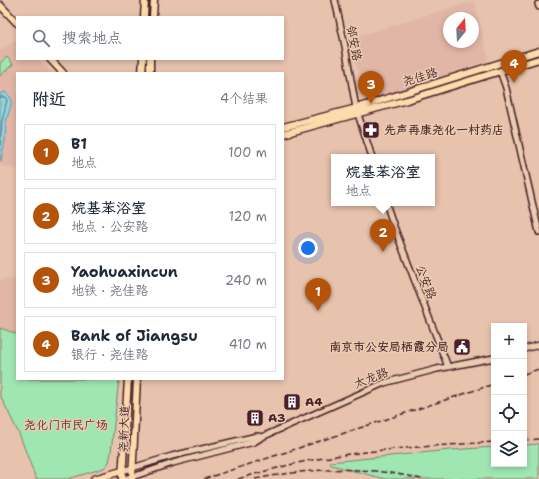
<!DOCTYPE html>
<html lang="zh">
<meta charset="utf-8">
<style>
:root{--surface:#fff;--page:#f6f6f7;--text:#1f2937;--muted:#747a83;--line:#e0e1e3;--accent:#b45309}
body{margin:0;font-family:"Shantell Sans","LXGW WenKai TC",sans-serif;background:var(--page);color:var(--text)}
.controls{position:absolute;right:12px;bottom:12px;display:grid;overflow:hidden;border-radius:0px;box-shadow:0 2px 6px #0003}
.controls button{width:36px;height:36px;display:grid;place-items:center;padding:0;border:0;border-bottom:1px solid var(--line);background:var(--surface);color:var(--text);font:20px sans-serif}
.compass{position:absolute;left:443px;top:12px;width:36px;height:36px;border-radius:50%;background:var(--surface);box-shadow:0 2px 6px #0003;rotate:18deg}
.you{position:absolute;left:308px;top:248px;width:14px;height:14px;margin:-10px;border:3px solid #fff;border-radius:50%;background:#1a73e8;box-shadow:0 0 0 6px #1a73e833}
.badge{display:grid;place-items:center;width:26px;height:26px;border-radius:50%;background:var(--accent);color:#fff;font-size:13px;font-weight:700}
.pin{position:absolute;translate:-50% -33px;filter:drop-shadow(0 1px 2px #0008)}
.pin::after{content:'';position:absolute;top:21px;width:14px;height:12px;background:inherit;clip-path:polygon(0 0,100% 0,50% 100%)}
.popup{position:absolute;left:331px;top:154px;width:104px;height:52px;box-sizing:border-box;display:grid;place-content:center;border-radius:0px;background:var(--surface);filter:drop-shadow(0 1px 3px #0005);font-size:13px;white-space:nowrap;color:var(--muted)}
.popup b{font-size:15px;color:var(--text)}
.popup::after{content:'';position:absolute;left:50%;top:100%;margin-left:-8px;border:8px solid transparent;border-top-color:var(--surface)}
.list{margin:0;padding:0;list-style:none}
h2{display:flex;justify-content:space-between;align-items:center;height:52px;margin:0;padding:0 16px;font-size:17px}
h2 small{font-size:13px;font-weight:400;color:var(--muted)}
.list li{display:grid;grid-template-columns:26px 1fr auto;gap:12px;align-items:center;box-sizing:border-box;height:56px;margin:0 8px 8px;padding:0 8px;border:1px solid var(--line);border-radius:0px}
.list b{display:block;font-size:15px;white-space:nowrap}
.list p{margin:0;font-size:13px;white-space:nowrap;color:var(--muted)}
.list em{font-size:13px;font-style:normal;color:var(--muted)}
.icon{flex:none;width:22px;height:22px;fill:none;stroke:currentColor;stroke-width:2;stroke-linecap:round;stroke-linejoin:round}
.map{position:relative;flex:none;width:539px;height:479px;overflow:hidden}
.search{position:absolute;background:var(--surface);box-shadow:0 2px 6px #0003;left:16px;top:16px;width:268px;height:44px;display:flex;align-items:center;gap:10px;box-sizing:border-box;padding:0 14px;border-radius:0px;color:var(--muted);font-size:15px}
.panel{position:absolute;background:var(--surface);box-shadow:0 2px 6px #0003;left:16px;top:72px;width:268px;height:308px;border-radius:0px}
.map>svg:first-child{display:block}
</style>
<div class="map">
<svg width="539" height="479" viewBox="0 0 539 479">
<rect width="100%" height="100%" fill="#e7c2ac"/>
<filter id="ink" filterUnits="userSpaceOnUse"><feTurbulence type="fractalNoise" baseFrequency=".025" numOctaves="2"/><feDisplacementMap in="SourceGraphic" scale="8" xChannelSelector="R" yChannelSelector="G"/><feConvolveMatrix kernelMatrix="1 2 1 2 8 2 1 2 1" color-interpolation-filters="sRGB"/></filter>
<g filter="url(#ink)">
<!-- built -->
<path fill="#e1b6a6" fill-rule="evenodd" d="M474 1 488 58 486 62 368 100 348 39ZM449 18H473V42H449Z
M17 40V59H38L52 73H17V169L0 165V50Z
M17 278V334L0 328V280Z"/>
<!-- green -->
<path fill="#9fe6b2" stroke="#74826e" d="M7 57 13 64 0 76V63Z
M0 328 17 334V379H119L111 452 109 462 104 468 68 479H36L20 436 0 395Z
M539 444V479H385L331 465 330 462 450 450 494 447V464H524V445Z"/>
<!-- water -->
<path fill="#88d8e4" stroke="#6f8e9a" d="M5 92 11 98V105L6 122 5 140 1 161H0V94Z"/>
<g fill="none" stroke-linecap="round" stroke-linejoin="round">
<!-- shore -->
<path stroke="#636975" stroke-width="1" d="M0 97H5L7 100 2 121 0 145"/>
<defs>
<path id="minor" d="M335 0 345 46 356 108 372 157
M538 4 539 7
M500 71 506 88 539 232
M386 203 393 224 448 367
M524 349 539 345
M122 471 172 456 257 436 262 437
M123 479 132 477 173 463 254 442 262 437 384 383 437 369 494 358"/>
<path id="major" d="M0 5 17 23
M144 17 145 0
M153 17 154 0
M50 59 63 73
M142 73 143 59
M150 73V59
M283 127 353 109 539 51
M283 134 407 100 539 59
M94 479 122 471
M122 479 128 379
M132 479 137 379"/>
</defs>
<!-- minor casing -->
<use href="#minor" stroke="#4a1f2b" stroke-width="8"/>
<!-- major casing -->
<use href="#major" stroke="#4a1f2b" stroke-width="9"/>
<!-- minor -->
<use href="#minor" stroke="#e9cdb0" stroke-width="5"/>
<!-- major -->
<use href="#major" stroke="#fcdcac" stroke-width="6"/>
<!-- rail -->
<path stroke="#4a1f2b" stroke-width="1.5" stroke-dasharray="6 3" stroke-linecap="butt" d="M524 374 539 369
M524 440 539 439
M204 479 494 384
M238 479C262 472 286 465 312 460 371 449 433 446 494 442
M255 479C312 468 364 465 421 479"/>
</g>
</g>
<!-- icons -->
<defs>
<symbol id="pharmacy-square" viewBox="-11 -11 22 22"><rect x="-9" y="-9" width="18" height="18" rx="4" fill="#4a1f2b" stroke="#e9cdb0"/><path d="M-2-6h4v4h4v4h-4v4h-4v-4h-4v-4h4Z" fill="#fff"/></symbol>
<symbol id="civic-square" viewBox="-11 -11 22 22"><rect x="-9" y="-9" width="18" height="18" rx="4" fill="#4a1f2b" stroke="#e9cdb0"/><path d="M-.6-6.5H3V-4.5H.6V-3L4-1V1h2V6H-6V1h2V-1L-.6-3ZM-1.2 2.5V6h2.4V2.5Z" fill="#fff"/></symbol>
<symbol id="building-square" viewBox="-11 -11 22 22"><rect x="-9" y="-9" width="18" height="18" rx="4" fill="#4a1f2b" stroke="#e9cdb0"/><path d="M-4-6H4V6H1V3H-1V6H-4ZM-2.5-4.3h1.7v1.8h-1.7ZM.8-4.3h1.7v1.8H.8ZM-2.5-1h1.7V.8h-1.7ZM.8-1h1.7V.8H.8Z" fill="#fff"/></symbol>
</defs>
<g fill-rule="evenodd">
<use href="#pharmacy-square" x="361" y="120" width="20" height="20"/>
<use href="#civic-square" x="452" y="337" width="20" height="20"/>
<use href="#building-square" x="282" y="392" width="20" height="20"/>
<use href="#building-square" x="245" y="408" width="20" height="20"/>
</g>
<g text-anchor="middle" stroke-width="3" stroke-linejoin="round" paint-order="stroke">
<!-- street labels -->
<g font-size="12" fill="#4a1f2b" stroke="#e9cdb0">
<text transform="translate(354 43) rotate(79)" y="4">邻安路</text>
<text transform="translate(420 77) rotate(-17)" y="4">尧佳路</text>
<text transform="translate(426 282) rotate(69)" y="4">公安路</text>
<text transform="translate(371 378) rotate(-21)" y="4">太龙路</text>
<text transform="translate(124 429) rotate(-88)" y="4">尧新大道</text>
</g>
<!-- poi labels -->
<g font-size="12" font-weight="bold" fill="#4a1f2b" stroke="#e9cdb0" text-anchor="start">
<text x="384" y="134">先声再康尧化一村药店</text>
<text x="449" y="351" text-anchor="end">南京市公安局栖霞分局</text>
<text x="305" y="406">A4</text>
<text x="268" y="422">A3</text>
</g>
<!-- park labels -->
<g font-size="12" fill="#523338" stroke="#e9cdb0">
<text x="66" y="429">尧化门市民广场</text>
</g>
</g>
</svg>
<div class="controls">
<button>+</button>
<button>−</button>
<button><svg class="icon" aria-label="locate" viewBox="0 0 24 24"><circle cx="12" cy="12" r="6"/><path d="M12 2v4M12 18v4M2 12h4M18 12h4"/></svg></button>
<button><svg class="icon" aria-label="layers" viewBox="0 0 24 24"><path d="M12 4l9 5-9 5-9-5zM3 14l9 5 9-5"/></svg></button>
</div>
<svg class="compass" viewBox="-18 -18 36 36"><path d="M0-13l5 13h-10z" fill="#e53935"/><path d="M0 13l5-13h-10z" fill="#747a83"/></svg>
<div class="you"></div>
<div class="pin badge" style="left:318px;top:311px">1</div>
<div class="pin badge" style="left:383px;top:252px">2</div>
<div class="popup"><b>烷基苯浴室</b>地点</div>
<div class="pin badge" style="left:371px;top:104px">3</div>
<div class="pin badge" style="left:514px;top:83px">4</div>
<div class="search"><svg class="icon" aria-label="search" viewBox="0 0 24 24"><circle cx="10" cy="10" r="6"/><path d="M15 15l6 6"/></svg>搜索地点</div>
<section class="panel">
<h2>附近<small>4个结果</small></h2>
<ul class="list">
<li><span class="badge">1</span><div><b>B1</b><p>地点</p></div><em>100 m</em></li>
<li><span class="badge">2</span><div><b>烷基苯浴室</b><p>地点 · 公安路</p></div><em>120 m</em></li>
<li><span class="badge">3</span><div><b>Yaohuaxincun</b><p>地铁 · 尧佳路</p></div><em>240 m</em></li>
<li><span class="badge">4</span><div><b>Bank of Jiangsu</b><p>银行 · 尧佳路</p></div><em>410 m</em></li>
</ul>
</section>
</div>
